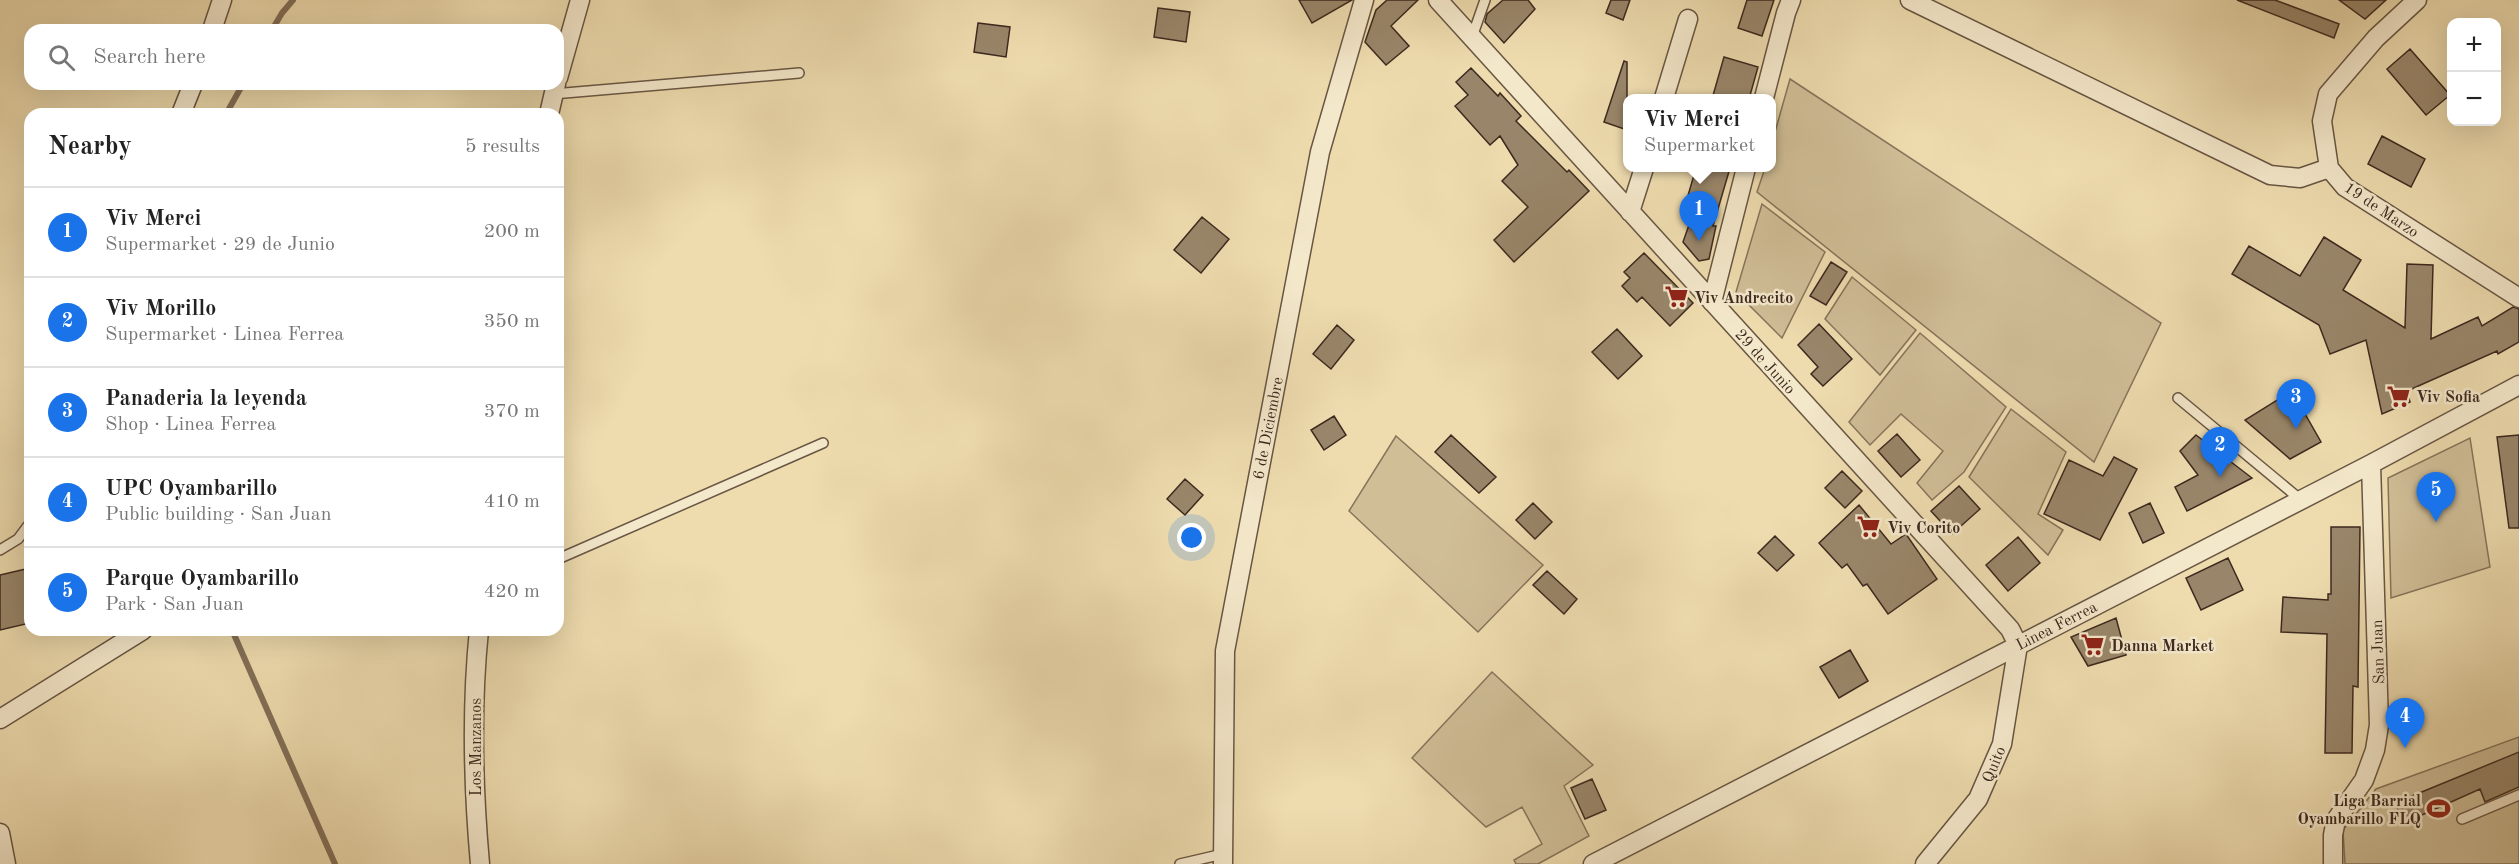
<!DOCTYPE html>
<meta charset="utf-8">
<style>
:root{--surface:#fff;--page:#f6f6f6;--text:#222;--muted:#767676;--line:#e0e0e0;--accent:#1a73e8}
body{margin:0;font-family:"Old Standard TT",serif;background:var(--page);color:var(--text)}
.controls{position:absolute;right:18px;top:18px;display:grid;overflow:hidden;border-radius:12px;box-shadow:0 6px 24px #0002}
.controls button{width:54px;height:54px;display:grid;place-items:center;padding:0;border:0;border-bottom:2px solid var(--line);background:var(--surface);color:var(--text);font:30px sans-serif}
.you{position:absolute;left:1192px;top:538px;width:21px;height:21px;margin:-15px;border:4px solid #fff;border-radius:50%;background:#1a73e8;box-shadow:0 0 0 9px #1a73e833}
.badge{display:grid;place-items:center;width:39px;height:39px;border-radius:50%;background:var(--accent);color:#fff;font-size:20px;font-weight:700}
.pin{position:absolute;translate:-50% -50px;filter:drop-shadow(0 2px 3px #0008)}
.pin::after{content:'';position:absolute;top:32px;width:21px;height:18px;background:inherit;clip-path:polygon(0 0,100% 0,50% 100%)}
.popup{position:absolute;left:1623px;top:94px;width:153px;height:78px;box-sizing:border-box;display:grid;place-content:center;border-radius:12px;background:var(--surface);filter:drop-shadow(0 2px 4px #0005);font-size:20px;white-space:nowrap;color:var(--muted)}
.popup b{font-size:22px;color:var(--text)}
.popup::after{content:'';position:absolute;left:50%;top:100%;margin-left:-12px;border:12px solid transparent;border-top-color:var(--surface)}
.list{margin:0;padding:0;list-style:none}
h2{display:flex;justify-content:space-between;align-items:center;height:78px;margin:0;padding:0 24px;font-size:26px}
h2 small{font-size:20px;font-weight:400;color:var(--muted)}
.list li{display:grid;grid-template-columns:39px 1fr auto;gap:18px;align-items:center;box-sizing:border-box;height:90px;padding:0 24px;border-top:2px solid var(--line)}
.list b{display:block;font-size:22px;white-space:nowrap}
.list p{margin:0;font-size:20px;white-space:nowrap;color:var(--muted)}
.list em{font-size:20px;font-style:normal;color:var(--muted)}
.icon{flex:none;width:33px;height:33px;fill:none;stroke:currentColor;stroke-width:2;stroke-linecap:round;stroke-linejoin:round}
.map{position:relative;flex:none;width:2519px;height:864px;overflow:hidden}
.search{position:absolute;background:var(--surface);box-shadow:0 6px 24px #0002;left:24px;top:24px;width:540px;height:66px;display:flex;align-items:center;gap:15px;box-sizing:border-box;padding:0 21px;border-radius:18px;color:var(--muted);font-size:22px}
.panel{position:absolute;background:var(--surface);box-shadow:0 6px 24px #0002;left:24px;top:108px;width:540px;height:528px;border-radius:18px}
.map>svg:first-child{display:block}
</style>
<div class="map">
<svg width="2519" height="864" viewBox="0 0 2519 864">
<rect width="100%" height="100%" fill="#eedcaf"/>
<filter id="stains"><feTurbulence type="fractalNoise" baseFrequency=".00333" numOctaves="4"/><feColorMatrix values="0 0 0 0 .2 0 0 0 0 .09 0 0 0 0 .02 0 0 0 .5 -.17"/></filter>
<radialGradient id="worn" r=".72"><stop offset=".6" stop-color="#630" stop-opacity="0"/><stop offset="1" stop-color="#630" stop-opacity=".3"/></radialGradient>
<!-- green -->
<path fill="#d0be97" stroke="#86745b" stroke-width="1.5" d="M1790 79 2161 323 2094 462 1757 192 1765 168H1771V146Z
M1762 204 1825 252 1782 338 1736 292Z
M1852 277 1916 330 1880 375 1825 319Z
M1920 333 2006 407 1964 472 1932 500 1917 483 1943 451 1901 414 1870 445 1849 422Z
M2011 409 2066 452 2038 514 2063 530 2048 555 1969 477Z
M1396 436 1543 565 1478 632 1349 511Z
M2470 438 2490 567 2391 598 2388 478Z
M1492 672 1593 765 1564 786 1589 836 1538 864H1516L1514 860 1542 844 1522 807 1486 827 1412 758Z
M2519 737V864H2345L2343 830 2376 789Z"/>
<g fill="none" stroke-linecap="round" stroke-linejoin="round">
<!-- stream -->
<path stroke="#827058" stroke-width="6" d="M272 30 282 13 293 0
M226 114 243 84
M232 630 335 864"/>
</g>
<!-- building -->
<path fill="#99866a" stroke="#3c291f" stroke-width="1.5" d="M1299 0H1352L1312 23Z
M1387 0H1418L1391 26 1409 46 1386 65 1365 42 1376 10Z
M1503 0H1528L1535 9 1504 43 1485 22 1487 14Z
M1611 0H1630L1623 20 1606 13Z
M1747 0H1774L1762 36 1738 28Z
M2237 0H2275L2339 24 2334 38Z
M2339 0H2386L2365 19Z
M1158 8 1190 12 1186 42 1154 37Z
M978 23 1010 27 1006 57 974 52Z
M2410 49 2450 95 2426 115 2387 69Z
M1724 57 1758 67 1749 99H1712Z
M1624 61 1627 62V130L1604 122Z
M1471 68 1498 96 1500 93 1521 116 1516 121 1567 172 1569 170 1589 191 1514 262 1494 240 1528 207 1502 181 1518 165 1500 136 1490 145 1455 106 1468 95 1456 82Z
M2382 136 2425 159 2411 187 2368 164Z
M1696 168H1730L1713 226H1716L1709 259 1699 261 1683 242 1697 202 1687 199Z
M1202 217 1229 239 1201 273 1174 250Z
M2324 237 2361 260 2343 290 2405 328 2407 264 2433 265 2431 339 2478 317 2482 326 2513 307 2519 309V342L2498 354 2497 351 2407 391 2410 402 2382 414 2366 340 2330 354 2319 325 2232 274 2249 246 2300 276Z
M1644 253 1693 303 1670 326 1642 297 1637 302 1622 286 1630 278 1624 272Z
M1831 262 1847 272 1826 305 1810 296Z
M1819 324 1852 359 1823 386 1811 374 1818 367 1798 345Z
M1337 325 1354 340 1331 369 1313 354Z
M1617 329 1642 356 1618 379 1592 352Z
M2292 391 2321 442 2290 459 2245 420Z
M1334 416 1346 435 1324 450 1311 430Z
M1897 434 1920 460 1901 477 1878 451Z
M1451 435 1496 477 1479 493 1435 452Z
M2196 435 2252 478 2187 511 2175 487 2198 475 2180 451Z
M2519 435V528H2509L2497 437Z
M2114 457 2137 469 2100 540 2044 514 2069 460 2103 476Z
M1842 471 1862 491 1845 508 1825 488Z
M1185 479 1203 495 1185 515 1167 499Z
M1959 486 1980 509 1952 534 1931 511Z
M1533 503 1552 522 1535 539 1516 520Z
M2150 503 2164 533 2143 543 2129 513Z
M1859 505 1891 544 1906 534 1937 579 1888 614 1867 584 1863 586 1847 564 1842 568 1819 543Z
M2331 527H2360L2358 687 2353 686 2352 753H2325L2327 634 2281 632 2283 597 2328 600V594H2331Z
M1775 536 1794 555 1777 571 1758 553Z
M2018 537 2040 563 2008 591 1986 565Z
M2228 558 2243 590 2201 610 2186 578Z
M30 568V623L0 630V575Z
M1547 571 1577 599 1564 614 1533 585Z
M2116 618 2126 655 2088 666 2071 637Z
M1850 650 1868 681 1839 698 1820 667Z
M2519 752V787L2485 802 2480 789 2404 823 2395 803Z
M1592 779 1606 810 1585 819 1571 788Z"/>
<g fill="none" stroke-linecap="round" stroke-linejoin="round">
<defs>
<path id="service" d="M1472 37 1485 0
M553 94 799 73
M2178 398 2301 500
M0 550 18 539 30 523
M558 559 823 443
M2462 819 2519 795
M1180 864 1223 854"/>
<path id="minor" d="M1438 0 2010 629 2018 645
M1910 0 2270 175 2300 178 2329 168
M2417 0 2376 38 2328 94 2322 121 2329 168 2345 187 2519 298
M212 30 222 0
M558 78 580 0
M1664 98 1688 19
M1764 98 1786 13 1791 0
M181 114 193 84
M549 114 556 84
M1630 212 1644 168
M1712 302 1746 168
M479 630C471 708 473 786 480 864
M0 719 143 630
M0 833 6 864
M1223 864 1225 651 1320 152 1364 0
M1593 864 2371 464 2519 385
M1925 864 1978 799 2002 744 2018 645
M2333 864V835L2336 820 2364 780 2375 750 2379 725 2371 464"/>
</defs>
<!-- service casing -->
<use href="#service" stroke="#685643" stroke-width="12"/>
<!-- minor casing -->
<use href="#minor" stroke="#685643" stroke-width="21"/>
<!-- service -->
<use href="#service" stroke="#f4e8cb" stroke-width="9"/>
<!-- minor -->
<use href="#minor" stroke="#f4e8cb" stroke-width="18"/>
</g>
<!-- icons -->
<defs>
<symbol id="supermarket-bare" viewBox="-9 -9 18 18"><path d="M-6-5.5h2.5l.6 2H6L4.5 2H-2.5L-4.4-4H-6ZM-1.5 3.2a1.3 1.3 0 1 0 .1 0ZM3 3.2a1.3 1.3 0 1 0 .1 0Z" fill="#8f2418" stroke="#f4e8cb" stroke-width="2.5" paint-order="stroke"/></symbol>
<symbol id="stadium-bare" viewBox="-9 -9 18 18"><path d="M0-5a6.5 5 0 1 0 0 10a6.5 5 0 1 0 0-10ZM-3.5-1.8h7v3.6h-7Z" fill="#8f2418" stroke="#f4e8cb" stroke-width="2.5" paint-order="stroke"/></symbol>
</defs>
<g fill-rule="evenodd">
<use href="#supermarket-bare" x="1660" y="280" width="33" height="33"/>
<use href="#supermarket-bare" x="2382" y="380" width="33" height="33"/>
<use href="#supermarket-bare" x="1852" y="510" width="33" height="33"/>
<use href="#supermarket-bare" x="2076" y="628" width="33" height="33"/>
<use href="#stadium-bare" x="2422" y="792" width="33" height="33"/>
</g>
<g text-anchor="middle" stroke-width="5" stroke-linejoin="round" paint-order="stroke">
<!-- street labels -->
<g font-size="16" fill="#3c291f" stroke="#f4e8cb">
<text transform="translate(2382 209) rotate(34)" y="6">19 de Marzo</text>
<text transform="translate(1766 361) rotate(48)" y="6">29 de Junio</text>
<text transform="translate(1267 428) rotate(-79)" y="6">6 de Diciembre</text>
<text transform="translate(2056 625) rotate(-27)" y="6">Linea Ferrea</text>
<text transform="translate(2377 652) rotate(-92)" y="6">San Juan</text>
<text transform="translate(475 747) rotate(-90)" y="6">Los Manzanos</text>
<text transform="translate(1993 764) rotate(-68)" y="6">Quito</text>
</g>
<!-- poi labels -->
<g font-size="16" font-weight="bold" fill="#3c291f" stroke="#f4e8cb" text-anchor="start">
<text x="1694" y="303">Viv Andrecito</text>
<text x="2416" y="402">Viv Sofia</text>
<text x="1887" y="533">Viv Corito</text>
<text x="2111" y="651">Danna Market</text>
<text x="2421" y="806" text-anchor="end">Liga Barrial<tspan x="2421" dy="18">Oyambarillo FLQ</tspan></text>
</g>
</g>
<rect width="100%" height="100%" filter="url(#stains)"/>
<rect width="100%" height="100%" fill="url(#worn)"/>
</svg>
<div class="controls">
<button>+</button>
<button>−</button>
</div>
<div class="you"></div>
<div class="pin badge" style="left:1699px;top:241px">1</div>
<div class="popup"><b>Viv Merci</b>Supermarket</div>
<div class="pin badge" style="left:2220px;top:477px">2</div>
<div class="pin badge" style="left:2296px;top:429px">3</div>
<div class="pin badge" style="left:2405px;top:748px">4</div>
<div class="pin badge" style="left:2436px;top:522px">5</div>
<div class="search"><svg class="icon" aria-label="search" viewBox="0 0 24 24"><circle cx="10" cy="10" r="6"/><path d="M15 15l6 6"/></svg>Search here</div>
<section class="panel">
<h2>Nearby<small>5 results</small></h2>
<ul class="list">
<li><span class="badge">1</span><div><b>Viv Merci</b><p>Supermarket · 29 de Junio</p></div><em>200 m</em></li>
<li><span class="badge">2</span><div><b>Viv Morillo</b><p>Supermarket · Linea Ferrea</p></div><em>350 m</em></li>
<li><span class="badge">3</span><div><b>Panaderia la leyenda</b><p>Shop · Linea Ferrea</p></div><em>370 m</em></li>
<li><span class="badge">4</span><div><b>UPC Oyambarillo</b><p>Public building · San Juan</p></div><em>410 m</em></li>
<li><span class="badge">5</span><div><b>Parque Oyambarillo</b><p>Park · San Juan</p></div><em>420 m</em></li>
</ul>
</section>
</div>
